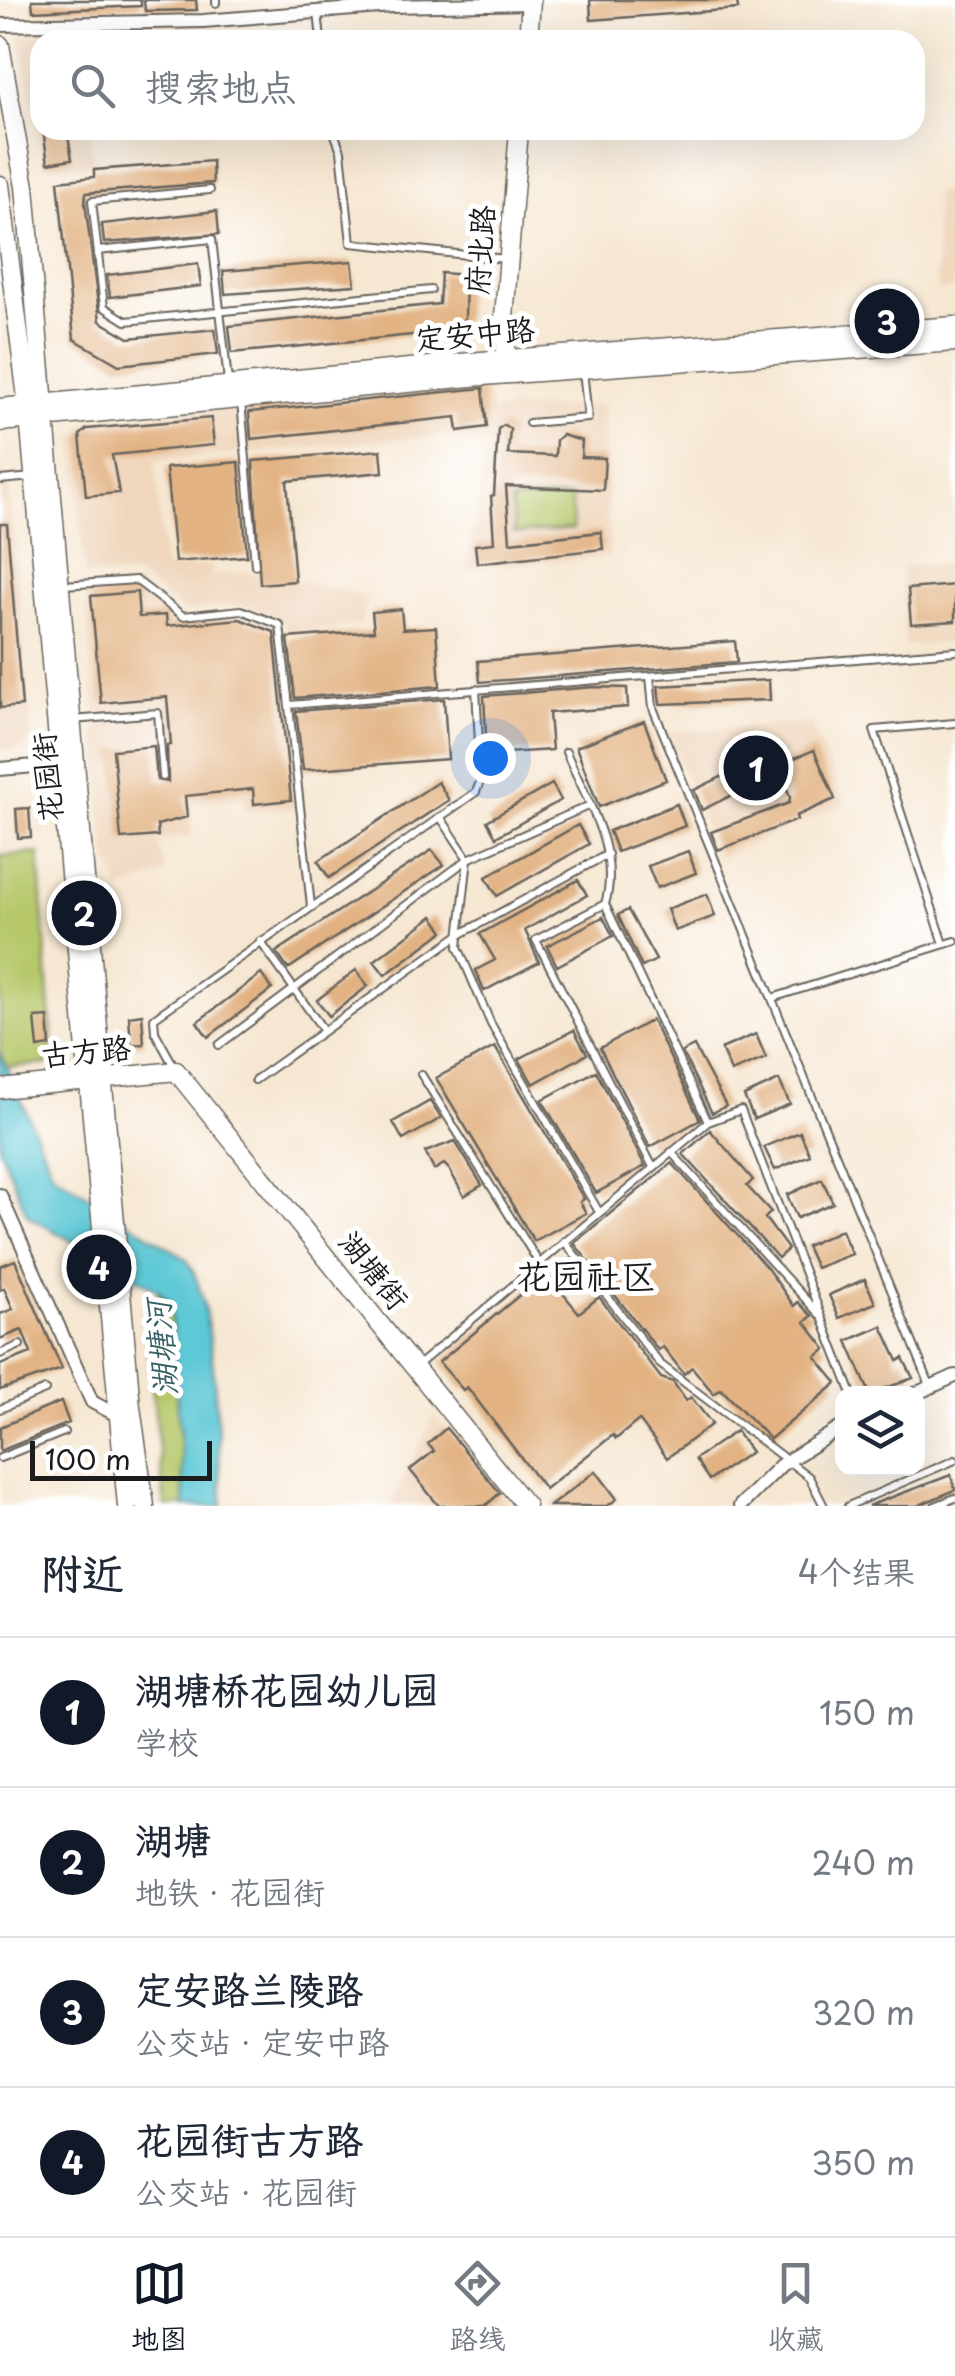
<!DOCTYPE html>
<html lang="zh">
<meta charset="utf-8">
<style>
:root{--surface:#fff;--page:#f6f6f7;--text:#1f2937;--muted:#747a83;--line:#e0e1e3;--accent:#111827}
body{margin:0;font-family:"Playpen Sans","LXGW WenKai TC",sans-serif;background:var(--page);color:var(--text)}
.controls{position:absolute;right:30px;bottom:30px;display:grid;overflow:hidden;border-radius:20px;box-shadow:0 10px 40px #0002}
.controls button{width:90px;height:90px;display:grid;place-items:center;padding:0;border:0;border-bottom:2px solid var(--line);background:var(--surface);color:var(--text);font:50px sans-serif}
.scale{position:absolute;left:30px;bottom:25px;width:182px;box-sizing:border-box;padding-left:10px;border:5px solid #1c1c1c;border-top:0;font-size:28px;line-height:35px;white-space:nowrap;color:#1c1c1c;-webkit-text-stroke:8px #fff;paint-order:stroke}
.you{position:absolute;left:490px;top:758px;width:35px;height:35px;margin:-25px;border:8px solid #fff;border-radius:50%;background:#1a73e8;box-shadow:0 0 0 15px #1a73e833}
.badge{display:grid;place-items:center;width:65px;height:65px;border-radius:50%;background:var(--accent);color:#fff;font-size:32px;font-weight:700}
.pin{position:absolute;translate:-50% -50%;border:5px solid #fff;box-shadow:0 2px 10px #0006}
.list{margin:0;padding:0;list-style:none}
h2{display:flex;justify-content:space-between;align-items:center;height:130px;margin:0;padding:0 40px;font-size:42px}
h2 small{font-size:32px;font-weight:400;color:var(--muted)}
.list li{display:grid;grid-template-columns:65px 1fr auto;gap:30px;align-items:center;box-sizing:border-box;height:150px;padding:0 40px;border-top:2px solid var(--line)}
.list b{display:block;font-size:38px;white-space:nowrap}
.list p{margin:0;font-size:32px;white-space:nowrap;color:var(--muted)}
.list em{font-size:32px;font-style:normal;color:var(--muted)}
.icon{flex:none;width:55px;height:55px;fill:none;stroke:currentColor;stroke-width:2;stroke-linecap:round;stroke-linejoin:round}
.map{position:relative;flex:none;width:955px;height:1506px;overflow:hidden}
.search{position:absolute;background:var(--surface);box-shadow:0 10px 40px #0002;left:30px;right:30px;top:30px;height:110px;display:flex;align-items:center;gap:25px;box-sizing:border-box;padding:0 35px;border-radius:30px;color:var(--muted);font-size:38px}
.sheet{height:730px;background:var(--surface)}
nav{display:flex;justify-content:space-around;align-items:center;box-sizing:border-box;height:140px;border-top:2px solid var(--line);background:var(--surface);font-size:28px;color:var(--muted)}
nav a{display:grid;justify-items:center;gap:5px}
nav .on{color:var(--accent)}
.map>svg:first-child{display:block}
</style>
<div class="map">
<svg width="955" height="1506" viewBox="0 0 955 1506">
<rect width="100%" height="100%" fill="#fff"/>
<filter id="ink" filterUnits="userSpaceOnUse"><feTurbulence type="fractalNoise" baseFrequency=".01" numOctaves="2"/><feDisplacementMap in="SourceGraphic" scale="20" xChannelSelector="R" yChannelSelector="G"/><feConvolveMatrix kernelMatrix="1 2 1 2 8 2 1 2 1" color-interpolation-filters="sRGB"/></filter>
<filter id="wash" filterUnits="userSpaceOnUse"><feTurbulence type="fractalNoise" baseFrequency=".0048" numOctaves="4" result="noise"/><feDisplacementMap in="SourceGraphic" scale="40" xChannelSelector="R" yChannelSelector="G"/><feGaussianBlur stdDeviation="2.25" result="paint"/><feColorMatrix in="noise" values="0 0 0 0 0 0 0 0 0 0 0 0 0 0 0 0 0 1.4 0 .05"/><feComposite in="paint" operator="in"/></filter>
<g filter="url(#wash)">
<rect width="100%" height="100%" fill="#f6e7d2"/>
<!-- built -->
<path fill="#efd6bc" d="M73 31 74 40H40V130H89L94 163 45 167 20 36Z
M955 191V289L937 290 934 192Z
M487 385 493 419 495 411 603 404 610 556 466 569 488 444 445 435 155 460 164 569 211 565 212 575 256 572 258 586 302 582 368 597 361 625 285 633 305 808 246 811 244 798 190 802 192 836 157 839 166 872 120 890 105 848 85 588 138 586 183 621 241 615 285 632V624L242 605 183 611 136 575 85 576 74 437 88 422Z
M0 457 10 492 32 736 25 748 0 750Z
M955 563V642L906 645 900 567Z
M810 723 845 804 718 858 668 732Z
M434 1416 511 1506H390Z"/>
<!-- green -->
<path fill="#b6c86b" stroke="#697244" stroke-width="2.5" d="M571 497 573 529 514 534 511 501Z
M39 853 53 1054 48 1064 6 1067 0 1052V856Z
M158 1290 172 1310 185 1506H165L148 1348Z"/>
<!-- water -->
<path fill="#5dc8d6" stroke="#3c7279" stroke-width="2.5" d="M0 1052 53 1173 186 1259C218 1303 216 1445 223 1506H185L170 1302 158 1290 28 1216 0 1149Z"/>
<g id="blocks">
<!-- building -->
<path fill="#e2b282" d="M32 0H141V6L33 11Z
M144 0H196L197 10 145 11Z
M590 0H737L738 9 591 20Z
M43 130H67L72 159 48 163Z
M212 161 213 183 86 193 85 202 100 321 129 338 215 329 218 354 119 365 74 339 58 181 94 177V170Z
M217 211 219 234 104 243 102 224Z
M352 261 355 285 225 294 223 271Z
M198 264 201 286 110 297 107 275Z
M441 273 466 275 465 318 452 331 232 353 229 326 439 304Z
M483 388 487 427 458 431 456 417 251 439 249 412Z
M211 418 214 445 112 455 119 493 86 496 80 435 87 429Z
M504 425 510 429 508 454 555 456 556 440 562 435 582 441 581 457 605 458 603 490 506 486 510 542 601 532 603 549 477 563 475 545 494 543 491 496 494 495 498 429Z
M381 450 383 472 287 481 295 581 260 584 253 461Z
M239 462 247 556 175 562 166 468Z
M0 524H7L22 706 0 708Z
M955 585V621L911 624 908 589Z
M137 592 139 617 166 615 167 626 240 619 274 632 291 800 254 804 253 789 185 796 187 817 157 825 158 836 121 839 113 750 154 746 157 780 168 782 167 745H171L167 697 101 703 91 596Z
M401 609 403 629 436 627 440 686 295 698 288 638 374 631 372 612Z
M735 641 737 662 480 682 478 661Z
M769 680 770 700 660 704 658 686Z
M594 687 627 688 628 707 549 713 552 750 487 754 484 696Z
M444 699 448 759 303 770 296 711Z
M644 721 666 780 599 807 576 747Z
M777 750 782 763 814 750 835 799 796 816 797 820 718 850 711 832 789 803 790 797 780 771 702 810 694 790Z
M438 782 449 800 329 878 318 861Z
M552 784 561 800 496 837 487 821Z
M677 804 685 826 617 852 609 831Z
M29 808 31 837 18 838 16 809Z
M578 825 589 844 497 896 486 877Z
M432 850 444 865 288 969 276 952Z
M688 851 696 873 657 888 648 866Z
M578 880 587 895 525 930 539 962 484 991 476 970 495 960 480 934Z
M707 894 715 916 675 931 667 909Z
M628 910 656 960 642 967 618 915Z
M433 916 444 931 385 975 374 961Z
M603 917 613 936 557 966 547 946Z
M356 970 368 986 329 1016 317 1000Z
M261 974 272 989 208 1037 197 1022Z
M142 1014 144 1044 131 1045 129 1016Z
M48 1017 50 1046 38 1048 35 1018Z
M652 1020 700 1120 650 1147 600 1048Z
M574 1030 587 1054 533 1084 519 1059Z
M756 1034 766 1058 731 1072 721 1049Z
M694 1046 726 1106 712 1113 682 1052Z
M495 1047 584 1199 580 1202 586 1213 534 1241 436 1078Z
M596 1071 645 1166 596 1193 542 1100Z
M779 1080 790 1104 754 1119 744 1096Z
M430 1101 441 1118 403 1140 393 1122Z
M710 1130 753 1180 747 1186 771 1212 765 1218 788 1249 778 1258 683 1154Z
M800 1132 810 1155 775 1170 764 1147Z
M455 1141 482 1185 464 1196 449 1169 444 1164 434 1170 425 1152Z
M672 1163 767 1268 794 1306 798 1302 812 1316 805 1322 826 1349 816 1357 837 1383 770 1439 721 1389 714 1394 692 1367 684 1374 663 1347 658 1350 574 1243Z
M822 1179 833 1203 797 1218 787 1195Z
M841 1230 852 1254 816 1268 806 1246Z
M15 1260 62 1369 0 1390V1365L31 1353 22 1330 0 1339V1314L13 1309 4 1288 0 1290V1266Z
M546 1273 579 1313 599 1297 661 1378 673 1382 686 1401 691 1397 712 1424 667 1458 639 1420 616 1439 613 1435 545 1489 467 1387 463 1390 439 1362Z
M865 1279 875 1303 839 1318 829 1295Z
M882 1326 898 1361 903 1358 913 1378 870 1394 847 1341Z
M61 1402 69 1423 0 1451V1427Z
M446 1428 500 1493 485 1506H439L410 1470 434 1451 428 1444Z
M736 1431 751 1452 709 1480 695 1459Z
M596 1471 617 1499 607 1506H550Z
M951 1475 955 1490 917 1506H868Z"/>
</g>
</g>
<g filter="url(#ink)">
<use href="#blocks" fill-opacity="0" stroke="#68635c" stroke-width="2.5"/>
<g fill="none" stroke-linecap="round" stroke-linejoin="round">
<defs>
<path id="lane" d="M216 3V0
M318 12 321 40
M333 130 341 151 351 243 506 259
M210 190 92 201 104 307 126 321 431 290
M98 251 212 239 228 381
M241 401 255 565
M529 423 588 418 583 370
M0 480 33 477
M64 585 136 580 183 616 241 610 280 625 311 906
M650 676 653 708 930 1385
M289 705 955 651
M72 720 158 713 163 777
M566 752C586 799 621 852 605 904L708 1122
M441 818 468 859 458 947 491 1024 599 1212
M605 904 536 940 653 1167
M260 941 324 1031
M944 944 874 730 955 723
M772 998 955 941
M219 1045 468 859 588 806
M176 1070 155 1032 154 1018 476 792 481 779 476 689
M421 1074 539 1263
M255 1080 459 935 608 854
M671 1152 819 1314
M564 1241 660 1364 809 1477 824 1506
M0 1354 20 1345
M418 1365 708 1122 741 1110 852 1394
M0 1409 45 1390
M0 1458 64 1432
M848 1506 955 1460
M935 1506 955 1498"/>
<path id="street" d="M0 25 203 21 392 6 531 3
M0 769 59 764
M0 1195 92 1402 115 1414
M915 1394 955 1376
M740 1506 781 1465 842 1427"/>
<path id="secondary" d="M528 40 531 0
M0 45 25 187 131 1407 145 1506
M0 185 28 406 127 1506
M507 369 504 318 519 130
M0 408 481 361 955 326
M0 422 482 376 955 342
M0 1089 176 1071 526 1506"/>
</defs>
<!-- lane casing -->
<use href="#lane" stroke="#68635c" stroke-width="10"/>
<!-- street casing -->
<use href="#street" stroke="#68635c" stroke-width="16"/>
<!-- secondary casing -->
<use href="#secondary" stroke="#68635c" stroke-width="21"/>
<!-- lane -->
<use href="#lane" stroke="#fff" stroke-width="6"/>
<!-- street -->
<use href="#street" stroke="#fff" stroke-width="12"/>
<!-- secondary -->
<use href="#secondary" stroke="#fff" stroke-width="18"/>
</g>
</g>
<g text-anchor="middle" stroke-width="10" stroke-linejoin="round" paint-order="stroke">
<!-- street labels -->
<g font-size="30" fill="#1c1c1c" stroke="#fff">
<text transform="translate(481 250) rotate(-86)" y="10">府北路</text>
<text transform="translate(475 335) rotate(-5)" y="10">定安中路</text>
<text transform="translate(48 777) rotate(-95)" y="10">花园街</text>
<text transform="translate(86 1052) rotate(-5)" y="10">古方路</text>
<text transform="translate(373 1271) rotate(51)" y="10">湖塘街</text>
</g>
<!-- water labels -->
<g font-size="32" font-style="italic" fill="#366166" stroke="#fff">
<text transform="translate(162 1348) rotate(-95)" y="11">湖塘河</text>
</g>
<!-- quarter labels -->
<g font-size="35" fill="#1c1c1c" stroke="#fff">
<text x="586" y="1289">花园社区</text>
</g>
</g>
</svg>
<div class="controls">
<button><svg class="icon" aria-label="layers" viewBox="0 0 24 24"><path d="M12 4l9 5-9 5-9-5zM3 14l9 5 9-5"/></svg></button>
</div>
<div class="scale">100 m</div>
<div class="you"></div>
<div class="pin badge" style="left:756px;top:768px">1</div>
<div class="pin badge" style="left:84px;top:913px">2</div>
<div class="pin badge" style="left:887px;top:321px">3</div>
<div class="pin badge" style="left:99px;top:1267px">4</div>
<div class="search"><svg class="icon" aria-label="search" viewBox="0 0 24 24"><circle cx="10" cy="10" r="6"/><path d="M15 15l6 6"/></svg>搜索地点</div>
</div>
<section class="sheet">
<h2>附近<small>4个结果</small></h2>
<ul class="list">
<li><span class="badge">1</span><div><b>湖塘桥花园幼儿园</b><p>学校</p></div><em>150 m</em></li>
<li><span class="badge">2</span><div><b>湖塘</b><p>地铁 · 花园街</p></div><em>240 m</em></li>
<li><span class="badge">3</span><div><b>定安路兰陵路</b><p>公交站 · 定安中路</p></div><em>320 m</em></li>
<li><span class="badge">4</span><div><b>花园街古方路</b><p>公交站 · 花园街</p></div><em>350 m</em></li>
</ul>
</section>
<nav>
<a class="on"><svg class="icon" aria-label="map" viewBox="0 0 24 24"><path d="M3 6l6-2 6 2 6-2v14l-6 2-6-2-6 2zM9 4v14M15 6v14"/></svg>地图</a>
<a><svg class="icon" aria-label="directions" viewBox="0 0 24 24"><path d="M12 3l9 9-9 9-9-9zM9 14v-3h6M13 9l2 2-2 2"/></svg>路线</a>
<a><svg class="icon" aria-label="saved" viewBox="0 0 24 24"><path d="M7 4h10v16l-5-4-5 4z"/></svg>收藏</a>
</nav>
